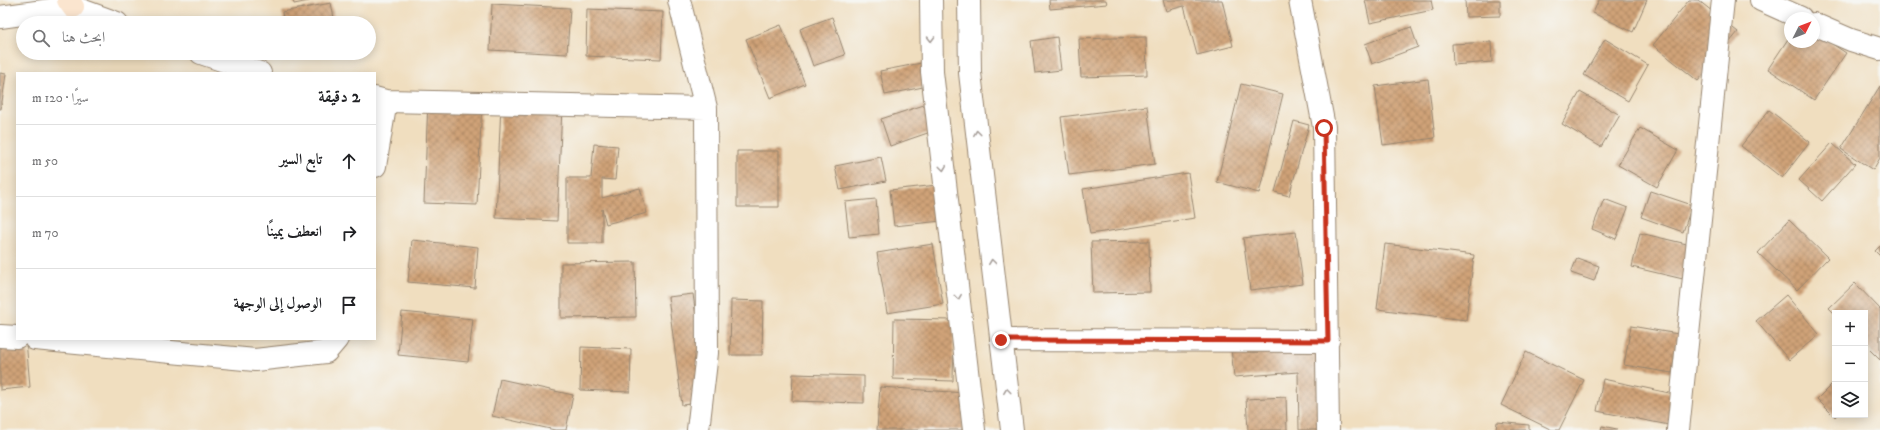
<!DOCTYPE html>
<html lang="ar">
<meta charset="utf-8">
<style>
:root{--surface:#fff;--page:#f2f2f2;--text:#202124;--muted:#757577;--line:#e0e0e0}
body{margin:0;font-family:"IM FELL DW Pica",Amiri,serif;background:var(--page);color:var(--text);direction:rtl}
.controls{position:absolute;right:12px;bottom:12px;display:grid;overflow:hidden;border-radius:0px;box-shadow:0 2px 10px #0003}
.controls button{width:36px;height:36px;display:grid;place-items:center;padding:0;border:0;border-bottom:1px solid var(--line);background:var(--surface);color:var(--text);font:20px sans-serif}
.compass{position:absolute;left:1784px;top:12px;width:36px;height:36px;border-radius:50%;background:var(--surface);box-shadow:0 2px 10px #0003;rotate:48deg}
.stop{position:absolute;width:12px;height:12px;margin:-9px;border:3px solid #c8321e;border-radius:50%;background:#fff}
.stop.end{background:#c8321e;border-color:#fff;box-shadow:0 1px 4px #0008}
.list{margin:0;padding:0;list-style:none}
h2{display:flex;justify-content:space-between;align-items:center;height:52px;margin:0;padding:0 16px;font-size:17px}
h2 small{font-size:13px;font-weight:400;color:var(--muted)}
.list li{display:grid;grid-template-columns:26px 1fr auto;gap:12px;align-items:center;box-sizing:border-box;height:72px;padding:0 16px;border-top:1px solid var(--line)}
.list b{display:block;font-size:15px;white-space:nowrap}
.list em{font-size:13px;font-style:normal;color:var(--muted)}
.icon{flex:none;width:22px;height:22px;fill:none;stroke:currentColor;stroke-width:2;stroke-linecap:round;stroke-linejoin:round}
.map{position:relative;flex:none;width:1880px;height:430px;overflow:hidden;direction:ltr}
.search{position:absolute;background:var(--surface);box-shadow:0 2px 10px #0003;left:16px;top:16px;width:360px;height:44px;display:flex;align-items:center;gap:10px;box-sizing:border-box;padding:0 14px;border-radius:22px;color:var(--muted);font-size:15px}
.panel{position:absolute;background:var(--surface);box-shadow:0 2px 10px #0003;left:16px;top:72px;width:360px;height:268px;border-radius:0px;direction:rtl}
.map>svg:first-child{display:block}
</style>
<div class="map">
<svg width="1880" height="430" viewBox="0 0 1880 430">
<defs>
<pattern id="building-cross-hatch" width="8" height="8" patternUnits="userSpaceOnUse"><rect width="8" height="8" fill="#d0a378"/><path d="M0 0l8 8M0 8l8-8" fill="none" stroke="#aa8562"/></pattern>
</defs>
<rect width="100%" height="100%" fill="#f6f6f2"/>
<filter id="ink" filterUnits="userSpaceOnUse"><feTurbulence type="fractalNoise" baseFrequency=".025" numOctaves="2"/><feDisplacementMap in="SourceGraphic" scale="8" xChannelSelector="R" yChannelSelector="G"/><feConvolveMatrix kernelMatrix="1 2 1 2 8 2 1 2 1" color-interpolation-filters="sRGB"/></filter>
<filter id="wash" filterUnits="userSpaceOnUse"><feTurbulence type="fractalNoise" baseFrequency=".012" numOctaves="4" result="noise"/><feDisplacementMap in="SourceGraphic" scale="16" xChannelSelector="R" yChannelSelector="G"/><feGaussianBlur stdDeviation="0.9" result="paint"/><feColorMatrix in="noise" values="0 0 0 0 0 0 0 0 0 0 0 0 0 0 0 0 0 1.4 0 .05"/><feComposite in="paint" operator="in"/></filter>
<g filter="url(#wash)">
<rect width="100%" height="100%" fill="#f0debf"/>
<g id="blocks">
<!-- building -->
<path fill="url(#building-cross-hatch)" d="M293 0H309V1L294 4Z
M1049 0H1106L1107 4 1050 9Z
M1163 0H1222L1233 46 1197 55 1184 6 1166 11Z
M1365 0H1431L1433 10 1370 23Z
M1465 0H1500V16L1466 17Z
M1599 0H1647L1633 32 1593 13Z
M1689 0H1698L1738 32 1698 81 1653 45Z
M331 3 335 23H284L282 12Z
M492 4 570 8 567 54 490 50Z
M587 9 663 12 661 59 586 56Z
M832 17 845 55 813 66 800 29Z
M781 25 805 84 770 98 746 39Z
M1411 27 1418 47 1372 64 1365 44Z
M1814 32 1846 53 1814 100 1768 69 1790 36V42H1814Z
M1057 37 1061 70 1035 73 1031 41Z
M1146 37 1147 75 1081 77 1079 39Z
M1605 39 1648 65 1628 101 1584 75Z
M1491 42 1492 62 1453 65 1452 44Z
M937 60 942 83 885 95 880 71Z
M0 73 6 74 1 109H0Z
M1428 79 1435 138 1383 145 1375 86Z
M1241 84 1283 94 1259 193 1217 182Z
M1880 86V158L1873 170 1841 149Z
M1580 92 1620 115 1601 147 1562 124Z
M428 100 482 102 477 205 424 203Z
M933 102 942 128 890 146 881 119Z
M501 104 562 107 557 221 496 218Z
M1147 106 1155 164 1069 175 1061 117Z
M1769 110 1810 142 1782 178 1741 146Z
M1294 121 1309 125 1289 196 1275 192Z
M1640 128 1678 150 1657 187 1618 165Z
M1832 143 1855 164 1822 201 1799 180Z
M594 144 618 146 615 180 602 179V198L640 188 647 213 606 224 602 209V243H567V178H591Z
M737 151H779V207H737Z
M881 157 886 181 840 190 835 166Z
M1188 173 1195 218 1090 234 1083 189Z
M947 184 951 220 894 226 890 190Z
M1650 191 1692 205 1683 232 1641 217Z
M876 199 879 234 849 237 845 202Z
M1604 199 1628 208 1616 239 1592 229Z
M1789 220 1828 258 1797 290 1758 253Z
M1296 232 1303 284 1250 290 1243 238Z
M1640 233 1691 245 1683 279 1632 267Z
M412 240 478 247 475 288 408 282Z
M1149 241 1150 292 1093 293 1091 242Z
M933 244 943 304 887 313 877 253Z
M1385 244 1474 255 1466 320 1377 309Z
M1880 246V256L1875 251Z
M1577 258 1599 266 1594 281 1571 273Z
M635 262 636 317 561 318V263Z
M1855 283 1880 309V360L1865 345V313H1834L1829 308Z
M693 294 707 402 682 405 668 297Z
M1786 295 1819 334 1789 360 1756 321Z
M731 300 763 301 762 355H730Z
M402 312 473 319 468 362 398 355Z
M894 319 954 320 953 381 893 379Z
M1631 326 1678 334 1672 373 1624 365Z
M26 340 30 387 0 390V343Z
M581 347 631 349 630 392 580 390Z
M1231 348 1329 350 1330 430H1299L1298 372 1234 377Z
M1526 352 1584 380 1559 430H1552L1501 405Z
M793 374 864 376V403L792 401Z
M500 379 573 395 566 430H555L492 416Z
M1603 379 1674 394 1669 425 1597 411Z
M1835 381V415H1837L1835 417 1817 399Z
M880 387 965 393 962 430H877Z
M1286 397 1287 430H1248L1246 399Z
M1497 422 1529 425V430H1496Z
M1602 426 1617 429V430H1601Z"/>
</g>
</g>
<g filter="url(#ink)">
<use href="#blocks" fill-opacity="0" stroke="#96846e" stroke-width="1"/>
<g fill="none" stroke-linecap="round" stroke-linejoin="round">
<defs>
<path id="street" d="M679 0 706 108 707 353 698 430
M931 0 932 72 974 430
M969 0 970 73 1012 430
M1300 0 1324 127 1328 430
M1761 0 1801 18
M0 17 73 7 117 23
M1814 24 1851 40 1880 49
M201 53 260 73
M375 98 386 101 706 108
M375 166 386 101
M0 336 17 337
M35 339 255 360 326 352 337 339
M1001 340 1328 341
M1678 430 1723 0"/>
<path id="secondary" d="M68 0 73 7"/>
</defs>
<!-- street casing -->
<use href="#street" stroke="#96846e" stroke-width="24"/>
<!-- secondary casing -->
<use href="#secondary" stroke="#96846e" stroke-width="24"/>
<!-- street -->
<use href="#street" stroke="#fff" stroke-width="22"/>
<!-- secondary -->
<use href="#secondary" stroke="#fbe5cf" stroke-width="22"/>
</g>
<!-- one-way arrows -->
<defs><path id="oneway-chevron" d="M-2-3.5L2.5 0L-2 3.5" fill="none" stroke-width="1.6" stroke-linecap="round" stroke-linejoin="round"/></defs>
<g stroke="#a79f9a">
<use href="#oneway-chevron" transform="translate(931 39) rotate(89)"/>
<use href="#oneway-chevron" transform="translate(977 133) rotate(-97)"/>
<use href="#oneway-chevron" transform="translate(943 168) rotate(83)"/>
<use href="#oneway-chevron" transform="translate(992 262) rotate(-97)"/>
<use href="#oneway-chevron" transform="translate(958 297) rotate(83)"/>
<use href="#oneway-chevron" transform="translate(1007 391) rotate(-97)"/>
</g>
</g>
<g fill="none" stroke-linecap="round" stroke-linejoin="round" filter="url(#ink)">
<!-- route -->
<path stroke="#c8321e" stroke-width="5" d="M1001 340 1328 341 1324 128"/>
</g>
</svg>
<div class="controls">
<button>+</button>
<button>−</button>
<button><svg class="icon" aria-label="layers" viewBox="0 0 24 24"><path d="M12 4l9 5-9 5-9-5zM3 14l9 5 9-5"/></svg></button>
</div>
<svg class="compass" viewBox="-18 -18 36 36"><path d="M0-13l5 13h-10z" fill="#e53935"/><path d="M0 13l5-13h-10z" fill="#757577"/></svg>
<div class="stop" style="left:1324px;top:128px"></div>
<div class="stop end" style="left:1001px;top:340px"></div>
<div class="search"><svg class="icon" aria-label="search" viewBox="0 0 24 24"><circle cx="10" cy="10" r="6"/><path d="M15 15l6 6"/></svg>ابحث هنا</div>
<section class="panel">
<h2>2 دقيقة<small>سيرًا · 120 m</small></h2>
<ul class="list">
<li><svg class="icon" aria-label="ahead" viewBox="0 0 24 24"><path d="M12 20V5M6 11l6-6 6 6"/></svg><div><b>تابع السير</b></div><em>50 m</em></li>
<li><svg class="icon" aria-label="right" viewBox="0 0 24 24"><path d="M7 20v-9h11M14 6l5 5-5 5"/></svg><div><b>انعطف يمينًا</b></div><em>70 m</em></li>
<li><svg class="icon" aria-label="arrive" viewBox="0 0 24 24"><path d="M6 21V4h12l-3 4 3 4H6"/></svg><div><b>الوصول إلى الوجهة</b></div></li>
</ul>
</section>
</div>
